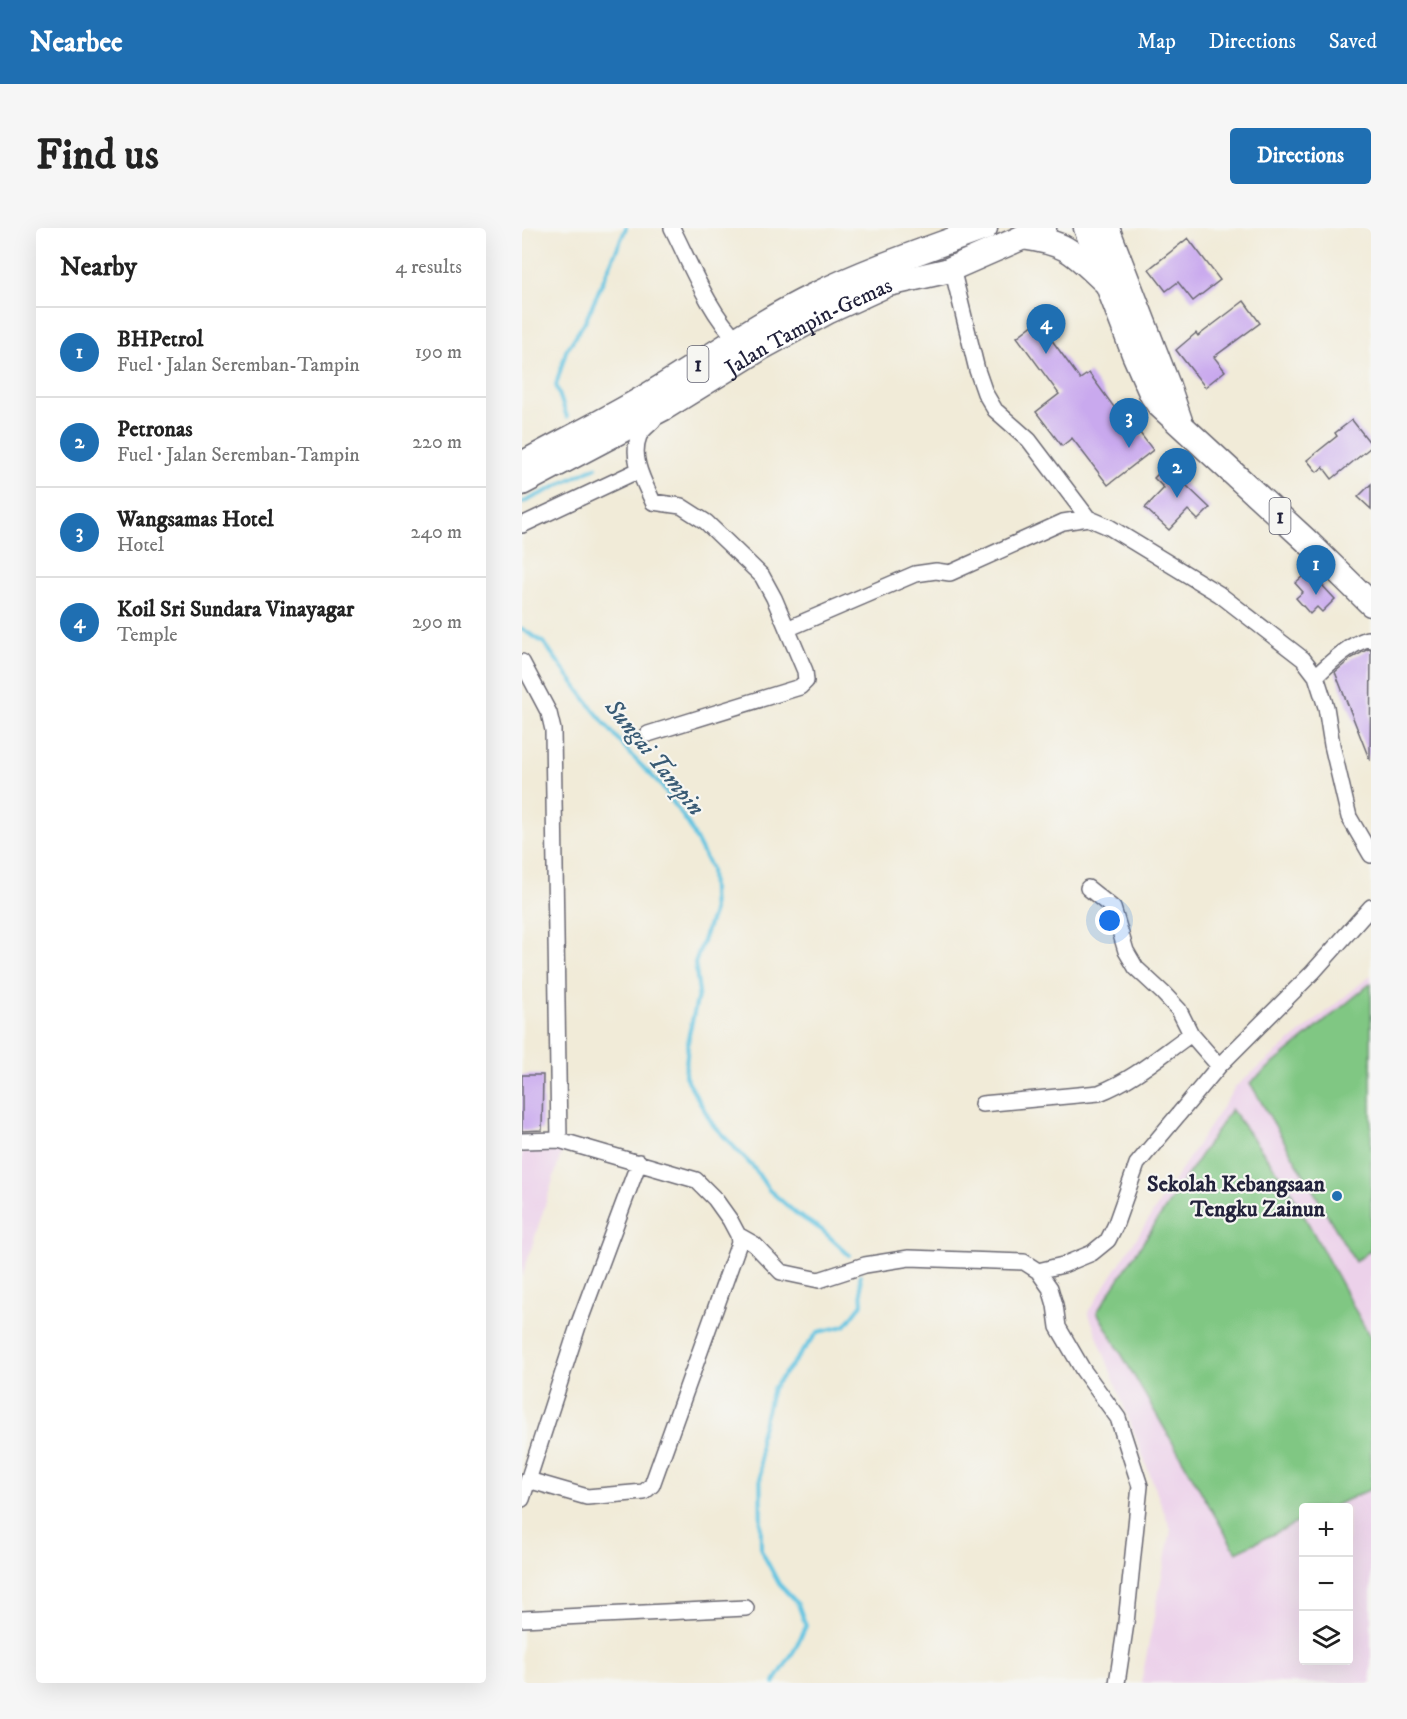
<!DOCTYPE html>
<meta charset="utf-8">
<style>
:root{--surface:#fff;--page:#f6f6f6;--text:#222;--muted:#767676;--line:#e0e0e0;--accent:#1f6fb2}
body{margin:0;font-family:"IM FELL DW Pica",serif;background:var(--page);color:var(--text)}
.controls{position:absolute;right:18px;bottom:18px;display:grid;overflow:hidden;border-radius:6px;box-shadow:0 6px 24px #0002}
.controls button{width:54px;height:54px;display:grid;place-items:center;padding:0;border:0;border-bottom:2px solid var(--line);background:var(--surface);color:var(--text);font:30px sans-serif}
.you{position:absolute;left:588px;top:693px;width:21px;height:21px;margin:-15px;border:4px solid #fff;border-radius:50%;background:#1a73e8;box-shadow:0 0 0 9px #1a73e833}
.badge{display:grid;place-items:center;width:39px;height:39px;border-radius:50%;background:var(--accent);color:#fff;font-size:20px;font-weight:700}
.pin{position:absolute;translate:-50% -50px;filter:drop-shadow(0 2px 3px #0008)}
.pin::after{content:'';position:absolute;top:32px;width:21px;height:18px;background:inherit;clip-path:polygon(0 0,100% 0,50% 100%)}
.list{margin:0;padding:0;list-style:none}
h2{display:flex;justify-content:space-between;align-items:center;height:78px;margin:0;padding:0 24px;font-size:26px}
h2 small{font-size:20px;font-weight:400;color:var(--muted)}
.list li{display:grid;grid-template-columns:39px 1fr auto;gap:18px;align-items:center;box-sizing:border-box;height:90px;padding:0 24px;border-top:2px solid var(--line)}
.list b{display:block;font-size:22px;white-space:nowrap}
.list p{margin:0;font-size:20px;white-space:nowrap;color:var(--muted)}
.list em{font-size:20px;font-style:normal;color:var(--muted)}
.icon{flex:none;width:33px;height:33px;fill:none;stroke:currentColor;stroke-width:2;stroke-linecap:round;stroke-linejoin:round}
.map{position:relative;flex:none;width:849px;height:1455px;overflow:hidden;border-radius:6px}
header{display:flex;align-items:center;gap:36px;box-sizing:border-box;height:84px;padding:0 30px;background:var(--accent);color:#fff}
header strong{font-size:28px}
nav{display:flex;gap:33px;margin-inline-start:auto;font-size:21px}
.intro{display:flex;align-items:center;justify-content:space-between;box-sizing:border-box;height:144px;padding:0 36px}
h1{margin:0;font-size:42px}
.button{padding:15px 27px;border-radius:6px;background:var(--accent);color:#fff;font-size:21px;font-weight:700}
main{display:flex;gap:36px;padding:0 36px}
aside{flex:1;background:var(--surface);border-radius:6px;box-shadow:0 6px 24px #0002}
.map>svg:first-child{display:block}
</style>
<header>
<strong>Nearbee</strong>
<nav><a>Map</a><a>Directions</a><a>Saved</a></nav>
</header>
<div class="intro"><h1>Find us</h1><a class="button">Directions</a></div>
<main>
<aside>
<h2>Nearby<small>4 results</small></h2>
<ul class="list">
<li><span class="badge">1</span><div><b>BHPetrol</b><p>Fuel · Jalan Seremban-Tampin</p></div><em>190 m</em></li>
<li><span class="badge">2</span><div><b>Petronas</b><p>Fuel · Jalan Seremban-Tampin</p></div><em>220 m</em></li>
<li><span class="badge">3</span><div><b>Wangsamas Hotel</b><p>Hotel</p></div><em>240 m</em></li>
<li><span class="badge">4</span><div><b>Koil Sri Sundara Vinayagar</b><p>Temple</p></div><em>290 m</em></li>
</ul>
</aside>
<div class="map">
<svg width="849" height="1455" viewBox="0 0 849 1455">
<rect width="100%" height="100%" fill="#f6f6f2"/>
<filter id="ink" filterUnits="userSpaceOnUse"><feTurbulence type="fractalNoise" baseFrequency=".0167" numOctaves="2"/><feDisplacementMap in="SourceGraphic" scale="12" xChannelSelector="R" yChannelSelector="G"/><feConvolveMatrix kernelMatrix="1 2 1 2 8 2 1 2 1" color-interpolation-filters="sRGB"/></filter>
<filter id="wash" filterUnits="userSpaceOnUse"><feTurbulence type="fractalNoise" baseFrequency=".008" numOctaves="4" result="noise"/><feDisplacementMap in="SourceGraphic" scale="24" xChannelSelector="R" yChannelSelector="G"/><feGaussianBlur stdDeviation="1.35" result="paint"/><feColorMatrix in="noise" values="0 0 0 0 0 0 0 0 0 0 0 0 0 0 0 0 0 1.4 0 .05"/><feComposite in="paint" operator="in"/></filter>
<g filter="url(#wash)">
<rect width="100%" height="100%" fill="#f1ebd8"/>
<!-- built -->
<path fill="#ecd1ea" fill-rule="evenodd" d="M849 747V1455H619L649 1302 566 1084 714 858ZM782 1280H826V1432H782Z
M40 923 0 1050V924Z"/>
<!-- green -->
<path fill="#80c783" stroke="#51745f" stroke-width="1.5" d="M849 755V1022L833 1034 728 855Z
M709 881 766 958 849 1111V1261L809 1279 782 1280 781 1292 714 1324 575 1084Z"/>
<g fill="none" stroke-linecap="round" stroke-linejoin="round">
<!-- stream -->
<path stroke="#63c4e1" stroke-width="4" d="M45 189 34 157 44 123 64 92 104 0
M0 275 74 239
M0 401 22 415 70 480 109 527 139 557 167 597 189 641 191 685 173 735 177 764 167 806 163 848 191 897 232 940 247 962 276 987 300 1002 327 1027
M252 1455 273 1421 284 1398 276 1376 257 1356 239 1322 238 1208 251 1160 296 1104 323 1098 340 1076 338 1047"/>
</g>
<g id="blocks">
<!-- building -->
<path fill="#c9a9ee" d="M666 10 698 52 671 73 656 54 644 63 627 41Z
M722 73 738 95 692 129 703 143 683 159 654 122 674 105 676 108Z
M516 93 558 151 567 145 600 190 604 187 631 222 586 257 550 210 540 218 514 184 537 166 495 109Z
M830 192 849 216V219L810 251 801 239 795 244 785 232 815 208 813 205Z
M644 238 688 280 676 292 666 282 647 302 623 280 642 260 632 250Z
M849 256V281L836 269Z
M787 343 813 371 800 384 795 379 788 386 774 370 781 364 773 355Z
M846 421 849 422 848 533 813 444 830 430Z
M0 847H21L20 902 0 903Z"/>
</g>
</g>
<g filter="url(#ink)">
<use href="#blocks" fill-opacity="0" stroke="#6a6872" stroke-width="1.5"/>
<g fill="none" stroke-linecap="round" stroke-linejoin="round">
<defs>
<path id="minor" d="M150 0C167 33 188 87 215 111
M430 40 455 142 463 165 473 182 507 212 566 290
M0 297 117 242
M265 401 393 346 414 343 428 345 541 294 566 290 587 299 697 366 781 431 794 448 804 479 810 517 827 589 849 627
M0 434 27 485 31 502 37 912
M794 448C809 434 825 418 845 411L849 412
M126 506 278 459 284 453 283 443 252 370 240 348 184 294 159 278 131 274C122 254 108 230 117 208 120 202 127 197 131 193
M566 660 591 680 604 723 614 740 641 765 657 782 669 806 697 838 791 744 849 679
M460 876 577 865C611 852 639 827 669 806
M0 913 37 912 174 952 193 971 208 992 216 1007 217 1015 130 1257 122 1264 65 1269 6 1252
M216 1007 232 1016 259 1044 297 1052 343 1037 387 1030 502 1034 516 1043 528 1060 533 1077 536 1099 561 1142 596 1190 618 1258 604 1395 595 1455
M516 1043 541 1037 570 1025 586 1012 593 998 615 936 697 838
M0 1271 57 1095 117 934
M0 1391 224 1380"/>
<g id="trunk">
<path d="M564 0 612 126 630 167 637 177 788 316 849 376"/>
<path d="M585 0 645 155 658 193"/>
<path d="M501 9C545 15 551 24 582 53"/>
<path d="M0 236C43 212 87 191 128 166 183 133 235 95 293 67 348 40 406 21 463 0"/>
<path id="s1" d="M0 255 142 180 239 120 307 83 366 56 424 43 522 0"/>
</g>
</defs>
<!-- minor casing -->
<use href="#minor" stroke="#6a6872" stroke-width="18"/>
<!-- trunk casing -->
<use href="#trunk" stroke="#6a6872" stroke-width="27"/>
<!-- minor -->
<use href="#minor" stroke="#fff" stroke-width="15"/>
<!-- trunk -->
<use href="#trunk" stroke="#fff" stroke-width="24"/>
</g>
</g>
<!-- markers -->
<circle fill="#1f6fb2" stroke="#f6f6f2" stroke-width="2" cx="815" cy="968" r="6"/>
<g text-anchor="middle" stroke-width="4.5" stroke-linejoin="round" paint-order="stroke">
<!-- shield labels -->
<g fill="#f6f6f2" stroke="#626272" stroke-width="1.5">
<rect x="165.5" y="118" width="21" height="36" rx="4.5"/>
<rect x="747.5" y="270" width="21" height="36" rx="4.5"/>
</g>
<g font-size="21" font-weight="bold" fill="#22223b">
<text x="176" y="143">1</text>
<text x="758" y="295">1</text>
</g>
<!-- street labels -->
<g font-size="22" fill="#22223b" stroke="#f6f6f2">
<text dy="8" stroke="none"><textPath href="#s1" startOffset="327">Jalan Tampin-Gemas</textPath></text>
</g>
<!-- poi labels -->
<g font-size="22" font-weight="bold" fill="#22223b" stroke="#f6f6f2" text-anchor="end">
<text x="803" y="963">Sekolah Kebangsaan<tspan x="803" dy="25">Tengku Zainun</tspan></text>
</g>
<!-- water labels -->
<g font-size="24" font-style="italic" fill="#395b75" stroke="#f6f6f2">
<text transform="translate(133 529) rotate(51)" y="8">Sungai Tampin</text>
</g>
</g>
</svg>
<div class="controls">
<button>+</button>
<button>−</button>
<button><svg class="icon" aria-label="layers" viewBox="0 0 24 24"><path d="M12 4l9 5-9 5-9-5zM3 14l9 5 9-5"/></svg></button>
</div>
<div class="you"></div>
<div class="pin badge" style="left:794px;top:367px">1</div>
<div class="pin badge" style="left:655px;top:270px">2</div>
<div class="pin badge" style="left:607px;top:220px">3</div>
<div class="pin badge" style="left:524px;top:126px">4</div>
</div>
</main>
